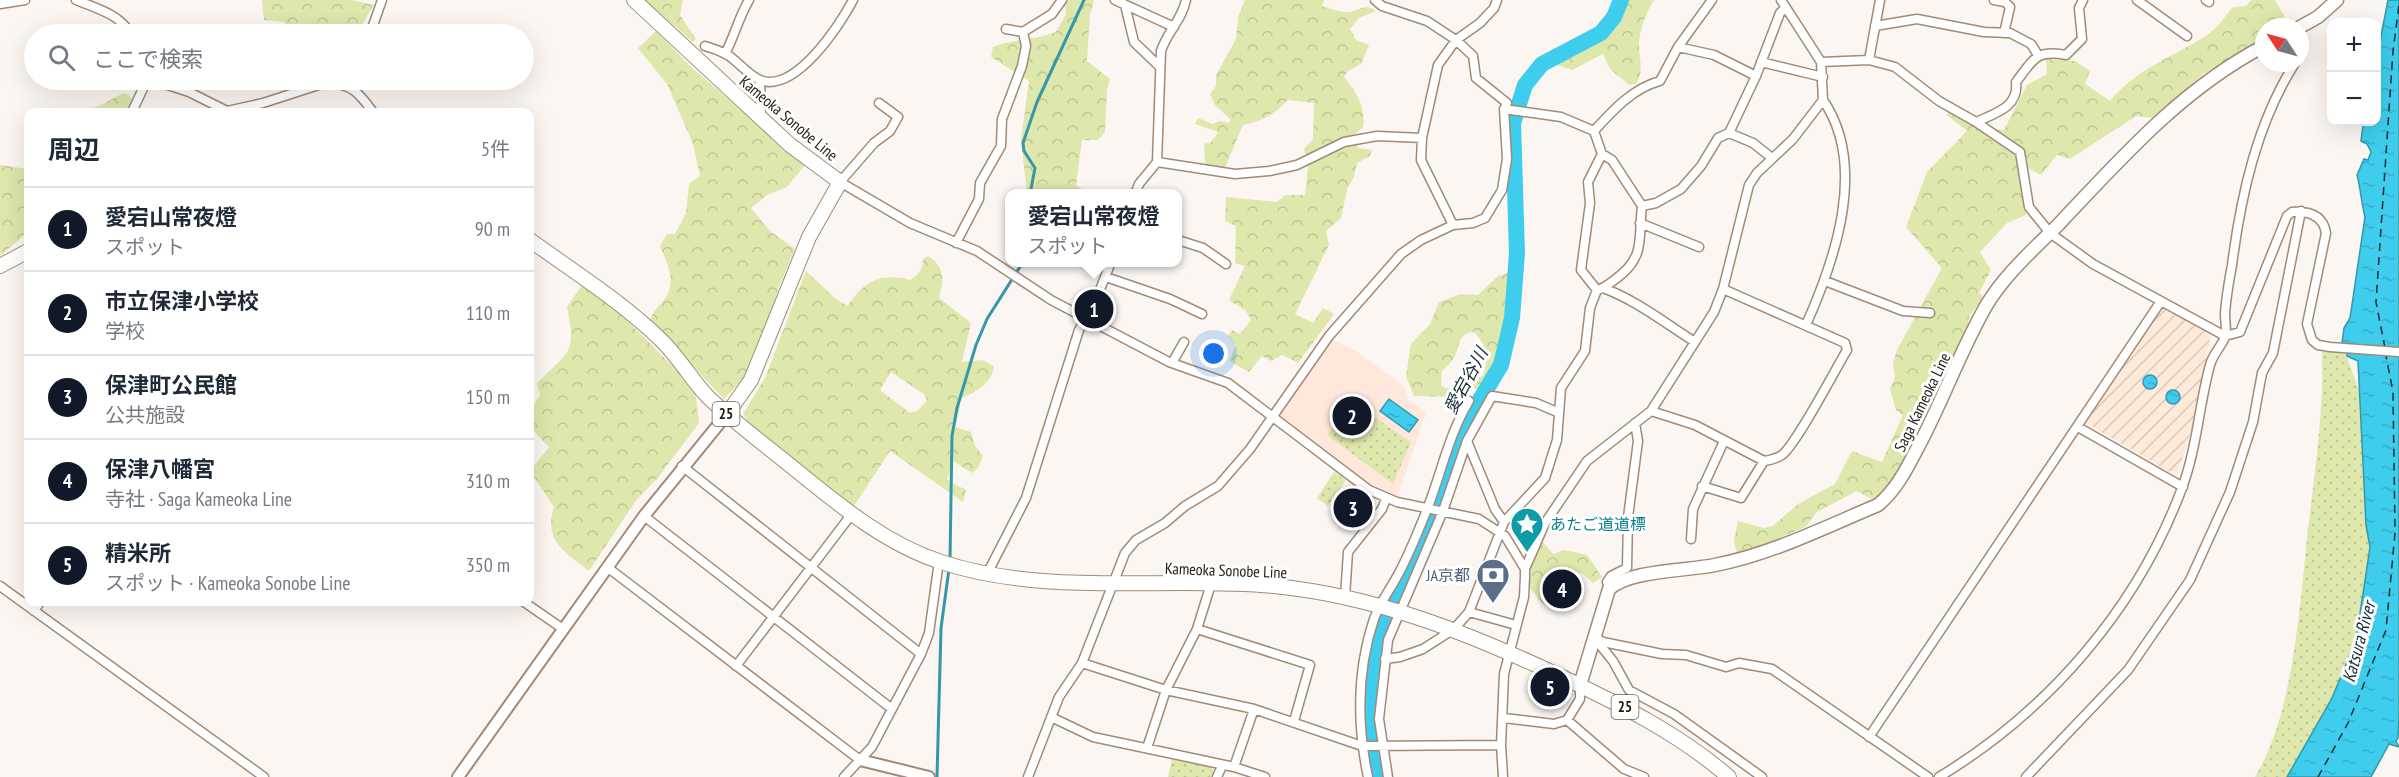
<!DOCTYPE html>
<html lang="ja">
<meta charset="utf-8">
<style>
:root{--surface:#fff;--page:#f6f6f7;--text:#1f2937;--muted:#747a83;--line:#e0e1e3;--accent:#111827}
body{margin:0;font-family:"PT Sans Narrow","Noto Sans JP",sans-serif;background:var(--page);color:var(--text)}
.controls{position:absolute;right:18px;top:18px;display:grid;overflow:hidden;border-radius:12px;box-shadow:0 6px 24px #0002}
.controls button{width:54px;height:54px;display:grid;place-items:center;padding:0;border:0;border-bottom:2px solid var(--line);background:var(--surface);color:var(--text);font:30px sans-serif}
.compass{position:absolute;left:2255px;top:18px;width:54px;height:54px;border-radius:50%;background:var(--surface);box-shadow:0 6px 24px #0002;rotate:306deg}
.you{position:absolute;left:1214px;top:354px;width:21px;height:21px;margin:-15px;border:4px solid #fff;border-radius:50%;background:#1a73e8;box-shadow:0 0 0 9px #1a73e833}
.badge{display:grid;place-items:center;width:39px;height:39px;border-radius:50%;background:var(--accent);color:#fff;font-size:20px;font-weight:700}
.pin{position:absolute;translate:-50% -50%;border:3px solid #fff;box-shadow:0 2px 6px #0006}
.popup{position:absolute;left:1005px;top:189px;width:177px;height:78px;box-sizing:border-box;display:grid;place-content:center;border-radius:12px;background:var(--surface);filter:drop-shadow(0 2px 4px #0005);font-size:20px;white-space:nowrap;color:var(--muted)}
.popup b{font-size:22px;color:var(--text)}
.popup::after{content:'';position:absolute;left:50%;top:100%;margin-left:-12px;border:12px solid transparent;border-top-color:var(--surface)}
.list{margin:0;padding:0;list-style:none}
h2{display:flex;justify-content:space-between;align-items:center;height:78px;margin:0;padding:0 24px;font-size:26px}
h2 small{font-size:20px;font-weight:400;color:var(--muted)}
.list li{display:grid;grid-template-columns:39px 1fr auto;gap:18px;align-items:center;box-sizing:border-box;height:84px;padding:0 24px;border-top:2px solid var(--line)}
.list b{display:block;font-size:22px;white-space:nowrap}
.list p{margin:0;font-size:20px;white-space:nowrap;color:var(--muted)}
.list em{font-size:20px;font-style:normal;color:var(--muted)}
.icon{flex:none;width:33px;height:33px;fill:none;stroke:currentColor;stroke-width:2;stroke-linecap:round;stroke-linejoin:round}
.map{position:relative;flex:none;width:2399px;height:777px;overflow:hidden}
.search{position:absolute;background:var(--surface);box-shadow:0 6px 24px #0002;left:24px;top:24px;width:510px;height:66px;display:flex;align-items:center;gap:15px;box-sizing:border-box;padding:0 21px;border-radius:33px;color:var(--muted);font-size:22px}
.panel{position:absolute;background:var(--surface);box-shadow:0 6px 24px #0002;left:24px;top:108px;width:510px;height:498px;border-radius:12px}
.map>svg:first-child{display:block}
</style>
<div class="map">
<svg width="2399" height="777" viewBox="0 0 2399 777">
<defs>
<pattern id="industrial-furrows" width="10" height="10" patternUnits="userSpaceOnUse" patternTransform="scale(1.5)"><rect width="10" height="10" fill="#feead9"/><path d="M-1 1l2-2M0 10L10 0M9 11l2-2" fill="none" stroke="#d9c8b9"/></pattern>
<pattern id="grass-dots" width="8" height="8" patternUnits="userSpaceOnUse" patternTransform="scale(1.5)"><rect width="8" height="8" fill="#dee7ac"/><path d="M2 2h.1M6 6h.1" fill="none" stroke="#bec693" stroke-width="1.8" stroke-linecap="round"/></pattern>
<pattern id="forest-crowns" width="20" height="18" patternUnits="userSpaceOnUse" patternTransform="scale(1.5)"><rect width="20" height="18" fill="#dee7ac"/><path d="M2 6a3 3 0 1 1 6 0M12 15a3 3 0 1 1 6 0" fill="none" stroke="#bec693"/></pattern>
<pattern id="water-ripples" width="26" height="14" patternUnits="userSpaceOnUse" patternTransform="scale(1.5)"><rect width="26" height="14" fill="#3ecded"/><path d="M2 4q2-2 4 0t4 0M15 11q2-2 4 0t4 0" fill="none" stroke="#36afca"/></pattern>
</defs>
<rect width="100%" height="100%" fill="#fbf6f1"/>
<!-- industrial -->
<path fill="url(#industrial-furrows)" d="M2160 307 2211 333 2195 417 2177 476 2084 422Z"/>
<!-- education -->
<path fill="#ffe7dc" d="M1331 339 1356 351 1405 387 1408 400 1426 412 1398 496 1371 483 1277 414Z"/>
<!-- grass -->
<path fill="url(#grass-dots)" d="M2322 352H2345L2360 393 2365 459 2366 525 2370 547 2365 583 2356 640 2332 698 2287 777H2255C2294 714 2300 603 2308 529 2315 470 2324 412 2322 352Z
M1352 402 1411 442 1393 484 1327 435Z
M1334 472 1346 480 1328 506 1317 498Z
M1172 759 1211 767 1214 772 1212 777H1168Z"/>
<!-- forest -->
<path fill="url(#forest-crowns)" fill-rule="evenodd" d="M262 0H352L374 5 356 34H295L284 22 264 20Z
M645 0H683L680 15 696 39 693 42Z
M1064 0H1094L1090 15 1087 61 1110 79 1107 90 1105 132 1098 140H1082L1076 185 1088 193H1027L1021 140 1029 81 991 57 993 47C1014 39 1034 40 1056 32L1066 14Z
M1245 0H1324L1322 6C1329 8 1340 12 1347 12 1359 12 1363 2 1376 11L1359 18 1350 29 1356 40 1369 45 1361 64 1348 71 1344 77C1356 91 1366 108 1363 127L1354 135 1358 148 1372 150 1370 156 1357 163 1354 177 1347 189 1341 218 1326 231 1329 245 1295 314 1313 323 1323 308 1334 314 1298 363 1282 355 1271 361 1262 356 1249 372 1229 361 1236 345 1228 336 1232 330 1240 334 1251 320 1246 311 1229 300 1245 266 1235 263 1236 226 1225 221 1226 197 1277 202 1285 195H1305L1308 167 1304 149 1313 139 1314 103 1288 100C1276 113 1261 122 1243 125L1225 168 1205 166 1204 144 1211 142 1219 132 1195 124 1198 118 1213 124 1219 121 1229 123 1231 120 1215 105 1210 94 1216 86V75L1236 39 1238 17Z
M1621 0H1654C1646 13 1641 26 1639 41 1638 57 1645 70 1636 84L1629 85 1610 69 1603 54 1572 70 1549 62 1550 52 1567 49 1602 27 1611 30 1614 28Z
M2251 0H2275L2289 25 2264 27V40L2203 74 2153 118 2136 116 2070 159 2057 155 2041 175 2020 164 2026 215 2007 223 1980 252 1991 270 1979 293 1984 297 1969 316 1968 328 1946 372 1926 396 1929 414 1899 472 1874 500 1857 491 1817 512 1805 527 1748 552 1737 554 1734 541 1738 521 1764 528 1773 526 1798 504 1835 484 1852 451 1882 462 1903 415 1896 410 1890 389 1895 377 1893 363 1897 350 1942 268 1906 227 1927 172 1967 131 1947 115 1949 110 1981 129 2004 130 2027 85 2047 74 2046 59 2075 61 2090 71 2085 84 2110 101C2137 68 2172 58 2207 35 2217 29 2225 16 2233 7L2246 6Z
M656 31 691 67 805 165 787 187 767 195 751 208 770 231 795 249 778 289 765 338 743 379 724 399 650 321C652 313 657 308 663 301 678 283 668 266 660 246L667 234H675L686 213 689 184 700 176 693 144 667 84 638 48Z
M123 93 129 95 133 100 126 112H77L99 106Z
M0 165 28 169V232L0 256Z
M928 256C945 267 944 279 939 298L971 323 962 362 982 360 994 366C992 385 973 394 957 400L960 407 955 427 971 432 975 446 983 456 978 468 972 473 953 461 947 480 966 490 963 502 890 451 854 506 752 428 743 414 765 378 806 271 836 299 848 306C863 281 882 272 910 280 918 276 923 269 923 259ZM891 372 925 395 927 401 917 411 910 413 880 390Z
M1508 273 1503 342 1483 390 1469 388 1465 382 1483 376C1489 358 1487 345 1474 332 1458 333 1460 345 1455 356 1452 362 1446 367 1442 371L1441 386 1456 391 1462 397 1414 396 1406 376 1411 344 1430 324 1439 302 1461 294 1478 295 1498 276Z
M582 285 619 312 695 389 699 423 657 479 637 499 589 571C565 552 543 541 554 507L530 471 549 447 530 427V411L540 395 537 383C569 351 577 354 567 307Z
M1542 541 1553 554 1564 550 1587 555 1602 577 1593 583 1583 574 1574 571 1566 583 1555 581 1558 604 1551 607 1543 604 1528 586 1532 566Z"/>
<!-- water -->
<path fill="url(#water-ripples)" stroke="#3697ab" stroke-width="1.5" d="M2388 0H2399V717L2398 738 2396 741 2399 747 2389 744 2371 777H2287L2332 698 2356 640 2370 547 2366 525 2358 361 2347 356V346L2342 343 2344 328 2350 318 2365 217C2361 202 2361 190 2357 175L2364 159 2368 160 2371 152 2367 144 2361 141 2363 125 2367 122H2376V62Z
M2143 382a7 7 0 1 1 14 0a7 7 0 1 1-14 0Z
M2166 397a7 7 0 1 1 14 0a7 7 0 1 1-14 0Z
M1389 399 1418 420 1409 432 1380 411Z"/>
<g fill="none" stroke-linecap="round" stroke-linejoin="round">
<!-- stream -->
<path stroke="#3697ab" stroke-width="3" d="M1030 194 1035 168 1024 151 1023 143 1037 102 1084 0
M950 560 952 436 957 408 976 345 987 319 1023 262
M937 777 941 628 949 569"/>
<!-- river -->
<path stroke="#3ecded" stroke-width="16" d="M1379 777 1371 728 1374 656 1383 623 1422 543 1463 428 1501 365 1512 318 1517 253 1513 123 1525 85 1542 64 1601 33 1614 17 1621 0"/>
<!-- ferry -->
<path stroke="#172e34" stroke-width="1.5" stroke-dasharray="8 6" stroke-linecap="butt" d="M2385 348 2376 302 2393 51 2399 5
M2318 777 2348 723 2386 630 2395 533 2393 392 2386 356"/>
<defs>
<path id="minor" d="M76 0C98 9 119 14 131 34
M1115 0 1174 27
M1994 0 2005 2 2010 7 2004 33
M2137 0 2187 36
M2206 0 2209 2
M0 4 25 0
M1125 5 1134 42 1160 67
M1875 26 1917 19 1984 32 2010 33 2031 44 2038 55
M1006 29 1023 32 1052 14 1062 0
M370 34 382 0
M705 46C712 48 720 51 726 54 738 61 748 75 760 80 795 94 840 25 853 0
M1678 47 1714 55 1756 76
M725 54C735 35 738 19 749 0
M2300 55 2301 53
M1869 60 1880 0
M1761 62 1823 77
M1821 62 1869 60 1895 67 1939 101 1976 122C1996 113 2019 107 2016 82 2033 60 2036 49 2066 55L2082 39 2079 8 2083 0
M152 80 189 92 227 111 263 103 328 82C353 85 359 93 373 112
M760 80 761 119
M879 103 898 117 890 131 874 143 840 182 910 223 977 251 1051 300 1169 362 1228 383 1369 490 1397 502 1479 519 1505 536 1525 569V576L1524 597 1504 674 1501 745 1503 777
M1504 109 1561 117 1594 131 1602 154 1588 182 1590 203 1581 270 1597 290
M132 112 147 80
M1976 122 2020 152 2029 207 2050 233 2093 264 2225 336 2240 332 2287 216 2292 212C2308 211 2323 215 2326 233L2307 324 2312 340 2318 345 2330 347 2399 352
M1594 131C1612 111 1633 88 1660 81L1678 47 1712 0
M1729 133 1753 143 1772 158
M1602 154 1612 160 1642 206
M1157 162 1235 174 1269 171 1297 165 1344 142 1377 136 1422 138
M1135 194 1139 184 1157 162 1161 51C1167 32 1182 20 1186 0
M1640 223 1699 247
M1453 225 1421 160 1422 138 1438 65 1456 40 1480 23 1494 8 1497 0
M1178 240 1203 248 1226 264
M956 243 979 199 980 183 1001 146 1002 119 1022 66 1026 46 1023 32
M1106 277 1170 299 1202 314
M1825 281 1903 311 1930 313
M1603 288C1636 300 1665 323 1695 342
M1806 325C1835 260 1868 165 1823 100
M1172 363 1184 342
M1651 411 1695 425 1764 461C1770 460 1776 459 1782 455 1797 443 1835 370 1847 350L1845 343 1723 289
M2078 427 2183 487
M682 466 921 654
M1702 486 1741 498 1764 461
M644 516 892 709
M1504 522 1495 509 1467 441 1492 396 1536 403 1557 412
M1691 539 1693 509 1724 441
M607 567 860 760
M1525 569 1545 523 1587 461 1651 411 1714 312 1723 289 1749 185 1757 173 1793 139 1823 100 1821 62 1781 0
M987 574 1026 498 1079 330 1093 307 1111 262
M0 586 264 777
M1609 589 1607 582 1611 576 1627 568 1628 517 1638 441 1635 423
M1345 597 1348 552 1382 509 1386 499
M524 602 563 629
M34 611 40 602
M1469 612 1516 625
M1197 629 1310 665 1294 721
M1594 637 1603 642 1662 654 1686 655 1726 667 1739 663 1772 669 1928 777
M1596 640 1613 661 1629 690 1674 714 1762 777
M1385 659 1400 657 1423 649 1454 629 1469 612 1504 522 1545 478 1557 440 1561 388 1585 351 1590 308 1597 290C1605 288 1610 283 1617 278 1646 256 1638 239 1642 206L1656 203 1681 189 1701 166 1718 138 1729 133 1756 76 1780 13 1785 8
M1082 663 1166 690 1254 709 1362 746 1501 745
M736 666 851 515
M1051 717 1093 737 1234 767 1265 777
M1504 718 1554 724 1567 720 1580 699V685
M1567 720 1624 769 1644 777
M1869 737 2161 301
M1147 748 1166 690 1197 629 1211 584
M1234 767 1254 709
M844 777 872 747 921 654 929 633 939 561
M1028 777 1059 697 1082 663 1125 553 1136 540 1165 523 1185 506 1218 486 1250 449 1329 336 1401 254 1421 240 1453 225 1473 223 1485 218 1502 190 1507 159 1504 109 1507 103 1476 78 1473 56 1456 40 1427 21 1382 6 1375 0
M1217 777 1222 766
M1368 777C1357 725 1357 670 1374 619 1380 602 1392 587 1400 571 1410 552 1418 532 1426 512 1441 475 1448 436 1469 401
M1388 777 1379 719 1388 640 1443 511 1467 441
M1939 777C2048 711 2137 609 2182 488 2197 448 2199 405 2210 365 2213 354 2221 347 2225 337 2227 330 2225 321 2225 314 2226 298 2229 281 2232 265 2241 195 2257 123 2295 63
M2026 777 2128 670 2190 580 2230 492 2253 422 2262 373 2273 353 2301 211"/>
<path id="tertiary" d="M860 760 929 777
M458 777 644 516 727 414"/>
<path id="secondary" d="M2300 27 2318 17 2337 0
M1580 685 1609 589C1630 570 1686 571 1715 565 1772 554 1825 527 1878 505 1896 490 1906 470 1917 449 1942 403 1960 351 1986 306 2004 275 2034 249 2059 224 2122 157 2182 89 2264 46"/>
<path id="primary" d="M634 0 790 145 840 182 809 237 751 380 727 414
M530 240C574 272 621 301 660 339 678 356 691 379 708 397 731 419 757 439 781 458 831 498 880 542 941 562 1048 597 1164 576 1274 586 1376 596 1468 633 1560 676 1621 705 1678 733 1729 777
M0 266 28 251"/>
</defs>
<!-- minor casing -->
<use href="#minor" stroke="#a28a76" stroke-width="11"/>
<!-- tertiary casing -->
<use href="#tertiary" stroke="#a28a76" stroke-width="14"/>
<!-- secondary casing -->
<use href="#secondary" stroke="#a28a76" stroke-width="15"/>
<!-- primary casing -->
<use href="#primary" stroke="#a28a76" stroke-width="16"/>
<!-- minor -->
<use href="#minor" stroke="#fff" stroke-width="8"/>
<!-- tertiary -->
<use href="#tertiary" stroke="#fff" stroke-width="10"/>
<!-- secondary -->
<use href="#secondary" stroke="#fff" stroke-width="12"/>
<!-- primary -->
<use href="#primary" stroke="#fff" stroke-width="14"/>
</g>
<!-- icons -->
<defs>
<symbol id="sight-pin" viewBox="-11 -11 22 30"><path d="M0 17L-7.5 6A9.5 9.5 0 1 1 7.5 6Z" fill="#0f9aa8" stroke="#fff"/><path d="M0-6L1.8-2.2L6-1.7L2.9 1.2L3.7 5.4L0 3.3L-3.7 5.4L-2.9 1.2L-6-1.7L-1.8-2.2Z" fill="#fff"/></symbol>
<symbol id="bank-pin" viewBox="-11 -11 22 30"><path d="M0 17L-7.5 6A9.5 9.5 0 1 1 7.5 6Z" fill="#5c6f8a" stroke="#fff"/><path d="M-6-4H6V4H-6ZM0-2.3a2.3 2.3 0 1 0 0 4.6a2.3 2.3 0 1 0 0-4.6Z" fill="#fff"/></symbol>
</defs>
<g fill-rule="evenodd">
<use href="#sight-pin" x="1508" y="505" width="38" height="52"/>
<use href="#bank-pin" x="1474" y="556" width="38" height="52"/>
</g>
<g text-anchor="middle" stroke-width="6" stroke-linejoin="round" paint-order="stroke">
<!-- shield labels -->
<g fill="#fff" stroke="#655f59" stroke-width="1.5">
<rect x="712.5" y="402" width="27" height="24" rx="4.5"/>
<rect x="1611.5" y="695" width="27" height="24" rx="4.5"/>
</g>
<g font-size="15" font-weight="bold" fill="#231a12">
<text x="726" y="419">25</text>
<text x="1625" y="712">25</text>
</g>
<!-- street labels -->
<g font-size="16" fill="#231a12" stroke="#fff">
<text transform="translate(789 118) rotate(40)" y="6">Kameoka Sonobe Line</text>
<text transform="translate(1922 402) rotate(-64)" y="6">Saga Kameoka Line</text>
<text transform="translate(1226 570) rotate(2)" y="6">Kameoka Sonobe Line</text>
</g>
<!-- culture labels -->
<g font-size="16" fill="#0d838f" stroke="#fff" text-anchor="start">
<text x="1550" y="530">あたご道道標</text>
</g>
<!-- service labels -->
<g font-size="16" fill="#4e5e75" stroke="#fff" text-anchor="end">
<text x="1470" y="581">JA京都</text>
</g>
<!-- water labels -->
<g font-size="18" font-style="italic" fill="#172e34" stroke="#fff">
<text transform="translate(1466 381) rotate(-62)" y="6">愛宕谷川</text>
<text transform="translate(2359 642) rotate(-75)" y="6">Katsura River</text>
</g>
</g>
</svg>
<div class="controls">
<button>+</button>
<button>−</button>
</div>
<svg class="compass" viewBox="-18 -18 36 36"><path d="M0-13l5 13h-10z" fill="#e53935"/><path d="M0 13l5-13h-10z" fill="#747a83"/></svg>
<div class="you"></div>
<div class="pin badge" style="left:1094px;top:309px">1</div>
<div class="popup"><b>愛宕山常夜燈</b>スポット</div>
<div class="pin badge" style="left:1352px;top:416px">2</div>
<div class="pin badge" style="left:1353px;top:508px">3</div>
<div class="pin badge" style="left:1562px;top:589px">4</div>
<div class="pin badge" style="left:1550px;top:687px">5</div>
<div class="search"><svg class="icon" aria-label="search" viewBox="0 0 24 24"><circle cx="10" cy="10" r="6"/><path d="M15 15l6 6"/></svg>ここで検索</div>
<section class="panel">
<h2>周辺<small>5件</small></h2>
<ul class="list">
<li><span class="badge">1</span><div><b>愛宕山常夜燈</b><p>スポット</p></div><em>90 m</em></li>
<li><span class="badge">2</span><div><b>市立保津小学校</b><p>学校</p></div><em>110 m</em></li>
<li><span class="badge">3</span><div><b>保津町公民館</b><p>公共施設</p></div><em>150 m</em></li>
<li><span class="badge">4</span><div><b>保津八幡宮</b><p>寺社 · Saga Kameoka Line</p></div><em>310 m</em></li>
<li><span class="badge">5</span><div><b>精米所</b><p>スポット · Kameoka Sonobe Line</p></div><em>350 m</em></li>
</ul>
</section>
</div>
